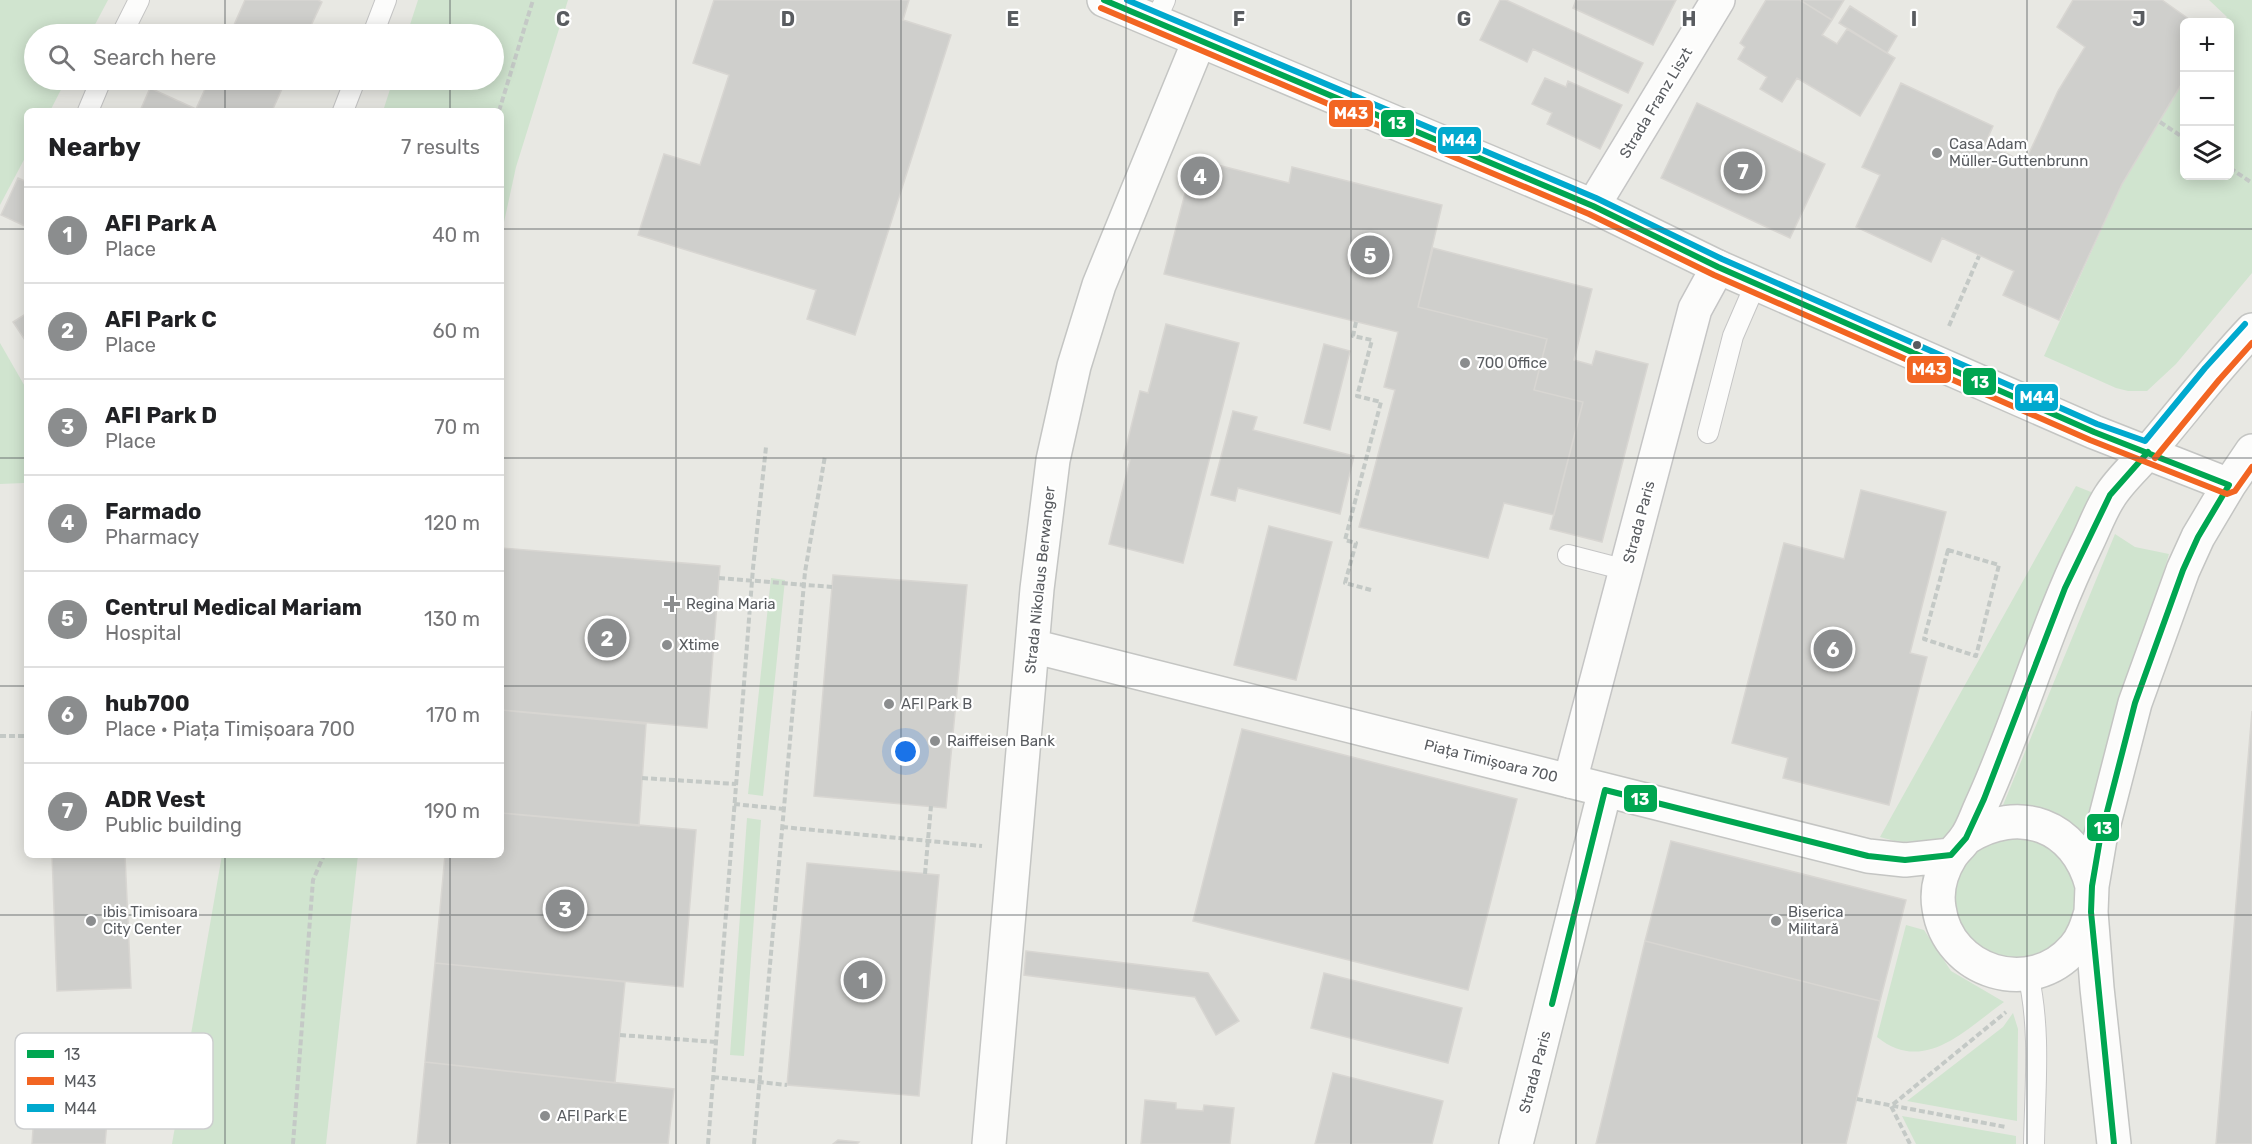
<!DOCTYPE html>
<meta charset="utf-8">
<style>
:root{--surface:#fff;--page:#f2f2f2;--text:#202124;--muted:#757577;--line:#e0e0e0;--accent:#8b8d8e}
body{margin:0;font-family:Rubik,sans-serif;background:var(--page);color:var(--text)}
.controls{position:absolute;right:18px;top:18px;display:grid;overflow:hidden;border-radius:9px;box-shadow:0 3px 15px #0003}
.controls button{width:54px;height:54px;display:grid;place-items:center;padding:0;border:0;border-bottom:2px solid var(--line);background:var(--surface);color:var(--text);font:30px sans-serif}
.you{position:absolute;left:906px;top:752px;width:21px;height:21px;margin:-15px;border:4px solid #fff;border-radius:50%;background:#1a73e8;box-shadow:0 0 0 9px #1a73e833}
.badge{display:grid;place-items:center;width:39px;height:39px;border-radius:50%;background:var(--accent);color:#fff;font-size:20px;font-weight:700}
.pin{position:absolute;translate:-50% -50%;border:3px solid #fff;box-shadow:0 2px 6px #0006}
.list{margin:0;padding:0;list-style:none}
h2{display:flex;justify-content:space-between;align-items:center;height:78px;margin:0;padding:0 24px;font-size:26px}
h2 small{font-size:20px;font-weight:400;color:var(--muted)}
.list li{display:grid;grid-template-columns:39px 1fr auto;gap:18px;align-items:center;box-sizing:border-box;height:96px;padding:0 24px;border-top:2px solid var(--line)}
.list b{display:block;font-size:22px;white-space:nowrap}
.list p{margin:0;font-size:20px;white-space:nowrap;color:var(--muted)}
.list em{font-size:20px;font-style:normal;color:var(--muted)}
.icon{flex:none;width:33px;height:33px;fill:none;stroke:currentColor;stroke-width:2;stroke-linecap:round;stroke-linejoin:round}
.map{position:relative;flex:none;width:2252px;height:1144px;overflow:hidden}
.search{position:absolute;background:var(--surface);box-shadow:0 3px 15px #0003;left:24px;top:24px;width:480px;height:66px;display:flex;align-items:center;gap:15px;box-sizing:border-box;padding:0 21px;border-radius:33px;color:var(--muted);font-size:22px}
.panel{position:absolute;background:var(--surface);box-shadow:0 3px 15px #0003;left:24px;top:108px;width:480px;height:750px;border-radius:9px}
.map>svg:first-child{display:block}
</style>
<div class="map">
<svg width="2252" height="1144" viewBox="0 0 2252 1144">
<rect width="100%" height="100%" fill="#e8e8e3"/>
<!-- green -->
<path fill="#d0e4cf" d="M0 0H108L90 34H34V80H66L50 111H27V154L0 205Z
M418 0H568L516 167 501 236V111H383L393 80H494V34H407Z
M2209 0H2252V273L2176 364 2147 391H2128L2116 388 2044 356 2122 184 2184 80V176H2230V22H2223L2227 17Z
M0 343 27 390V479L24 483 0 484Z
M2076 486 2096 494 2051 587 1957 824 1944 841 1898 842 1880 837Z
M2115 534 2135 547 2169 554 2083 837 2001 810Z
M771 578 785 580 763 796 748 794Z
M747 818 761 820 744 1056 730 1055Z
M1953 898a62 62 0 1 1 124 0a62 62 0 1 1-124 0Z
M222 855H358L326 1144H172Z
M1906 925 1924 930 1951 971 2004 1002C1965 1030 1924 1075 1877 1037Z
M2013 1013 2018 1029 2017 1121 1907 1101 2003 1027Z
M1902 1116 2016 1136V1144H1916Z"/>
<!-- building -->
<path fill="#cfcfcc" stroke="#d8d6d2" stroke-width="1.5" d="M245 0H318L322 2 307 34H230Z
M714 0H909L903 20 951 35 855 335 807 319 816 290 638 235 664 154 700 165 729 75 693 63Z
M1500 0H1506L1643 63 1628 93 1533 49 1527 62 1480 40Z
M1576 0H1676L1653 45 1573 8Z
M1766 0H1800L1832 20 1822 35 1837 44 1847 29 1895 58 1860 116 1797 78 1782 102 1760 89 1767 77 1738 59 1745 47 1740 43Z
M1800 0H1844L1832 20Z
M2073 0H2162L2193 22H2184V80L2122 184 2059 320 2003 295 2014 271 1942 238 1931 262 1856 227 1880 175 1862 167 1901 83 1993 126 1985 144 2025 162 2058 91 2085 47 2057 27Z
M1850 6 1897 36 1887 53 1839 23Z
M1545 78 1566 87 1568 81 1622 105 1600 149 1547 124 1552 113 1532 104Z
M209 80H286L272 111H140L150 88 196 109Z
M1697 103 1825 164 1790 238 1661 178Z
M1194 159 1289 183 1292 167 1442 205 1418 307 1547 339 1534 390 1583 402 1554 515 1504 503 1488 558 1359 527 1395 390 1384 387 1398 332 1164 274Z
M18 178 27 182V227L1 215Z
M1433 248 1592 289 1574 360 1592 365 1596 351 1648 364 1602 542 1550 529 1583 402 1534 390 1547 339 1418 307Z
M27 313V343L13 322Z
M1166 324 1239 343 1183 563 1109 544 1130 460 1123 459 1140 391 1148 393Z
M1324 344 1350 351 1330 430 1304 423Z
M1233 411 1257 417 1253 430 1354 456 1340 514 1238 488 1235 501 1211 495Z
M1861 490 1946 512 1910 653 1927 657 1889 805 1783 778 1788 758 1732 743 1784 543 1844 559Z
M1269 526 1332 542 1296 680 1234 665Z
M501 548 720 566 707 728 501 710Z
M833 575 967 585 946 808 814 796Z
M501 710 646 724 639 826 501 813Z
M2252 711V1144H2216Z
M1242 729 1517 799 1468 990 1193 921Z
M501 813 696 830 683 987 435 963 445 855H501Z
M1671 841 1906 900 1880 1001 1645 941Z
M52 855H125L131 988 57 991Z
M807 863 939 875 919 1096 787 1085Z
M1645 941 1880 1001 1846 1144H1596Z
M1026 951 1208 973 1239 1021 1216 1035 1195 997 1024 975Z
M435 963 625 982 615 1083 425 1062Z
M1324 973 1462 1008 1448 1063 1311 1028Z
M425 1062 674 1089 668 1144H417Z
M1333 1073 1443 1101 1432 1144H1315Z
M1145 1100 1176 1103V1109L1203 1111 1204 1105 1234 1108 1230 1144H1141Z
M34 1115 107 1121 105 1144H32Z
M838 1140 859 1142 857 1144H833Z"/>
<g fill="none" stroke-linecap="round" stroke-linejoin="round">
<defs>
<path id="lane" d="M1155 22 1165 0
M122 34 139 0
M373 34 386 0
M88 111 101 80
M343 111 355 80
M1708 433 1733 336 1756 283
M1568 555 1626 570
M2028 974C2041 1030 2035 1087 2034 1144"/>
<path id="street" d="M1593 206 1718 0
M1570 781 1695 309 1718 267"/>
<path id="secondary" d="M1104 0 1593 206 1718 267 2094 432 2229 485
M1032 646 1868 856 1905 860 1951 855
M1966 838C2019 804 2076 825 2092 886
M2091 912C2087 925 2083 938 2074 948 2031 998 1948 973 1939 908 1936 890 1941 872 1951 856 1955 850 1961 845 1965 839 1972 830 1976 817 1981 806 2020 721 2045 629 2086 545 2094 529 2100 511 2110 496 2120 480 2136 466 2149 451 2183 411 2215 369 2252 330
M989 1144 1037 589 1053 460 1074 366 1099 285 1199 41
M1516 1144 1605 790
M2114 1144 2097 988 2091 912 2092 886 2100 839 2135 703 2183 570 2198 537 2229 485 2252 451"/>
</defs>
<!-- lane casing -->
<use href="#lane" stroke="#c5c5c5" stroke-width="22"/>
<!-- street casing -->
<use href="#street" stroke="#c5c5c5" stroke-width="36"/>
<!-- secondary casing -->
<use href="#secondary" stroke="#c4c5c3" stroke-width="36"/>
<!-- path -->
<path stroke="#c4c9c6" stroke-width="4" stroke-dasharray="6 3" stroke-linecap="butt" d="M499 111 533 0
M2160 122 2184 138
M2230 168 2252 183
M1356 322 1353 336 1372 340 1357 396 1381 402 1345 540 1356 543 1345 583 1371 590
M1949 326 1979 256
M1948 550 1999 565 1976 656 1924 639Z
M0 736H27
M642 778 736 784
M734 804 784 809
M782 827 982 846
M620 1035 716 1042
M713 1077 787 1085
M1857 1099 2006 1127
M293 1144 313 880 324 855
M708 1144 753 568 766 447
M754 1144 805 572 825 456
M1910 1144 1891 1106 2006 1012"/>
<!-- lane -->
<use href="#lane" stroke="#fcfcfb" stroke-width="20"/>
<!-- street -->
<use href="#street" stroke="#fcfcfb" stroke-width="33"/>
<!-- secondary -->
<use href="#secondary" stroke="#fcfcfb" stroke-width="33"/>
<!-- path-bridge -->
<path stroke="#c4c9c6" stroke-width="4" stroke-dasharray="6 3" stroke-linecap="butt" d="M719 578 832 587
M925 874 931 806"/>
<defs>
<path id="bus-1" d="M1104 0 1593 206 1718 267 2094 432 2229 485 2198 537 2183 570 2135 703 2100 839 2092 886 2091 912 2114 1144
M1552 1004 1605 790 1868 856 1905 860 1951 855 1966 838 1984 799 2065 588 2110 495 2148 452"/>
<path id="bus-2" d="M1101 8 1589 214 1714 275 2090 440 2227 494 2235 491 2252 467
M2155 458 2219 380 2252 343"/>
<path id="bus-3" d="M1127 0 1596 198 1722 259 2097 424 2145 441 2205 368 2245 324"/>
</defs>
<!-- bus-1 casing -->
<use href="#bus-1" stroke="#fff" stroke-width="10"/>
<!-- bus-2 casing -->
<use href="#bus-2" stroke="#fff" stroke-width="10"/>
<!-- bus-3 casing -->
<use href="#bus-3" stroke="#fff" stroke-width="10"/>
<!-- bus-1 -->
<use href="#bus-1" stroke="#00a651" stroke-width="6"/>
<!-- bus-2 -->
<use href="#bus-2" stroke="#f26522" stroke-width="6"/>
<!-- bus-3 -->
<use href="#bus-3" stroke="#00a9ce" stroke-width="6"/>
</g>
<!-- grid -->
<path fill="none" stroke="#595c60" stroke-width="1.5" stroke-opacity="0.55" d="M225 0V34M450 0V34M676 0V1144M901 0V1144M1126 0V1144M1351 0V1144M1576 0V1144M1802 0V1144M2027 0V1144M225 80V111M450 80V111M0 229H27M501 229H2252M0 458H27M501 458H2252M0 686H27M501 686H2252M225 855V1144M450 855V1144M0 915H2252"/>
<!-- markers -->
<g fill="#8b8d8e" stroke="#fff" stroke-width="2">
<circle cx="1937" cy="153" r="6"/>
<circle cx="1465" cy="363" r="6"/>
<path d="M669 595h6v6h6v6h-6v6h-6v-6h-6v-6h6z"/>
<circle cx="667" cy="645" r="6"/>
<circle cx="889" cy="704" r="6"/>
<circle cx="935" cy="741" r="6"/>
<circle cx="91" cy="921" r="6"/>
<circle cx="1776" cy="921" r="6"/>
<circle cx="545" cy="1116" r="6"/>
</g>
<circle fill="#595c60" stroke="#fff" stroke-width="2" cx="1917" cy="345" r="5"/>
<g text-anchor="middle" stroke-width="4.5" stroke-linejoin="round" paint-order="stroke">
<!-- street labels -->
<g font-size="15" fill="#595c60" stroke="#fff">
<text transform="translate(1656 103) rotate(-59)" y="5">Strada Franz Liszt</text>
<text transform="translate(1639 522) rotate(-75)" y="5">Strada Paris</text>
<text transform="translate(1040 580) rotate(-84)" y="5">Strada Nikolaus Berwanger</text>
<text transform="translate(1491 761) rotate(14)" y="5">Piața Timișoara 700</text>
<text transform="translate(1535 1072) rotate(-75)" y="5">Strada Paris</text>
</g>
<!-- poi labels -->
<g font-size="15" fill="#595c60" stroke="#fff" text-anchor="start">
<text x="1949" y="149">Casa Adam<tspan x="1949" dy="17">Müller-Guttenbrunn</tspan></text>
<text x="1477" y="368">700 Office</text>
<text x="686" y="609">Regina Maria</text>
<text x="679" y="650">Xtime</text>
<text x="901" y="709">AFI Park B</text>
<text x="947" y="746">Raiffeisen Bank</text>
<text x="103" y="917">ibis Timisoara<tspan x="103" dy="17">City Center</tspan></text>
<text x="1788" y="917">Biserica<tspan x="1788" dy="17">Militară</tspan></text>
<text x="557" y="1121">AFI Park E</text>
</g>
</g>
<!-- legend -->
<rect x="15" y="1033" width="198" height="96" rx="9" fill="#fff" stroke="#cdcecf" stroke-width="1.5"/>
<rect x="27" y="1050" width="27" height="8" fill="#00a651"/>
<rect x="27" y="1077" width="27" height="8" fill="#f26522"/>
<rect x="27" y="1104" width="27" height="8" fill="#00a9ce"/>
<g font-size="16" fill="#595c60">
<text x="64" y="1060">13</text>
<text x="64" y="1087">M43</text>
<text x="64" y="1114">M44</text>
</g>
<g font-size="20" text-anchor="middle" font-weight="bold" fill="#595c60" stroke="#fff" stroke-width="4.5" stroke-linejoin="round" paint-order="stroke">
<text x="563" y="26">C</text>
<text x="788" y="26">D</text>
<text x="1013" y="26">E</text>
<text x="1239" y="26">F</text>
<text x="1464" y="26">G</text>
<text x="1689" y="26">H</text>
<text x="1914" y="26">I</text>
<text x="2139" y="26">J</text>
</g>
<g stroke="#fff" stroke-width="2">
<rect x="1328" y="99" width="46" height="29" rx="6" fill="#f26522"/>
<rect x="1380" y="109" width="35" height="29" rx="6" fill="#00a651"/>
<rect x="1437" y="126" width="45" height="29" rx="6" fill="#00a9ce"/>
<rect x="1906" y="355" width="46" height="29" rx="6" fill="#f26522"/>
<rect x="1962" y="367" width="35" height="29" rx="6" fill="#00a651"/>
<rect x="2014" y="383" width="45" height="29" rx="6" fill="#00a9ce"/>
<rect x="1623" y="784" width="35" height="29" rx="6" fill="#00a651"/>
<rect x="2086" y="813" width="34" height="29" rx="6" fill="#00a651"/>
</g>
<g font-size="16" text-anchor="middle" font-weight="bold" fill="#fff">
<text x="1351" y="119">M43</text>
<text x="1397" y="129">13</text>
<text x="1459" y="146">M44</text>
<text x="1929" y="375">M43</text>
<text x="1980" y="388">13</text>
<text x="2037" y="403">M44</text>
<text x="1640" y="805">13</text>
<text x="2103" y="834">13</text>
</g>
</svg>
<div class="controls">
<button>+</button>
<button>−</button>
<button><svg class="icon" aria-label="layers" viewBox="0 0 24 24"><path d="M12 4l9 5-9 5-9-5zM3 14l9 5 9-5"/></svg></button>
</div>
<div class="you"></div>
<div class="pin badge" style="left:863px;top:980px">1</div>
<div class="pin badge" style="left:607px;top:638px">2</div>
<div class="pin badge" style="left:565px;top:909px">3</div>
<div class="pin badge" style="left:1200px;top:176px">4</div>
<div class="pin badge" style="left:1370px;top:255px">5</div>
<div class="pin badge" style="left:1833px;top:649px">6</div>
<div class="pin badge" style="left:1743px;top:171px">7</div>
<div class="search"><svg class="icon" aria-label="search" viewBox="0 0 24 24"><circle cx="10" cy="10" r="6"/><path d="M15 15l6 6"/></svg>Search here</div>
<section class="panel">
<h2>Nearby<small>7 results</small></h2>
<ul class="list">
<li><span class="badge">1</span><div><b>AFI Park A</b><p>Place</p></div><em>40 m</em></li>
<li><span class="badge">2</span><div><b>AFI Park C</b><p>Place</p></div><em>60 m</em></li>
<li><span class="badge">3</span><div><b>AFI Park D</b><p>Place</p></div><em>70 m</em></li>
<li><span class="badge">4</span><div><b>Farmado</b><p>Pharmacy</p></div><em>120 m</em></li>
<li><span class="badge">5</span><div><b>Centrul Medical Mariam</b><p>Hospital</p></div><em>130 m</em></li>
<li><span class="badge">6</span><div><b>hub700</b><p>Place · Piața Timișoara 700</p></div><em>170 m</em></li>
<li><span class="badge">7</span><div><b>ADR Vest</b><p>Public building</p></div><em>190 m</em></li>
</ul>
</section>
</div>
